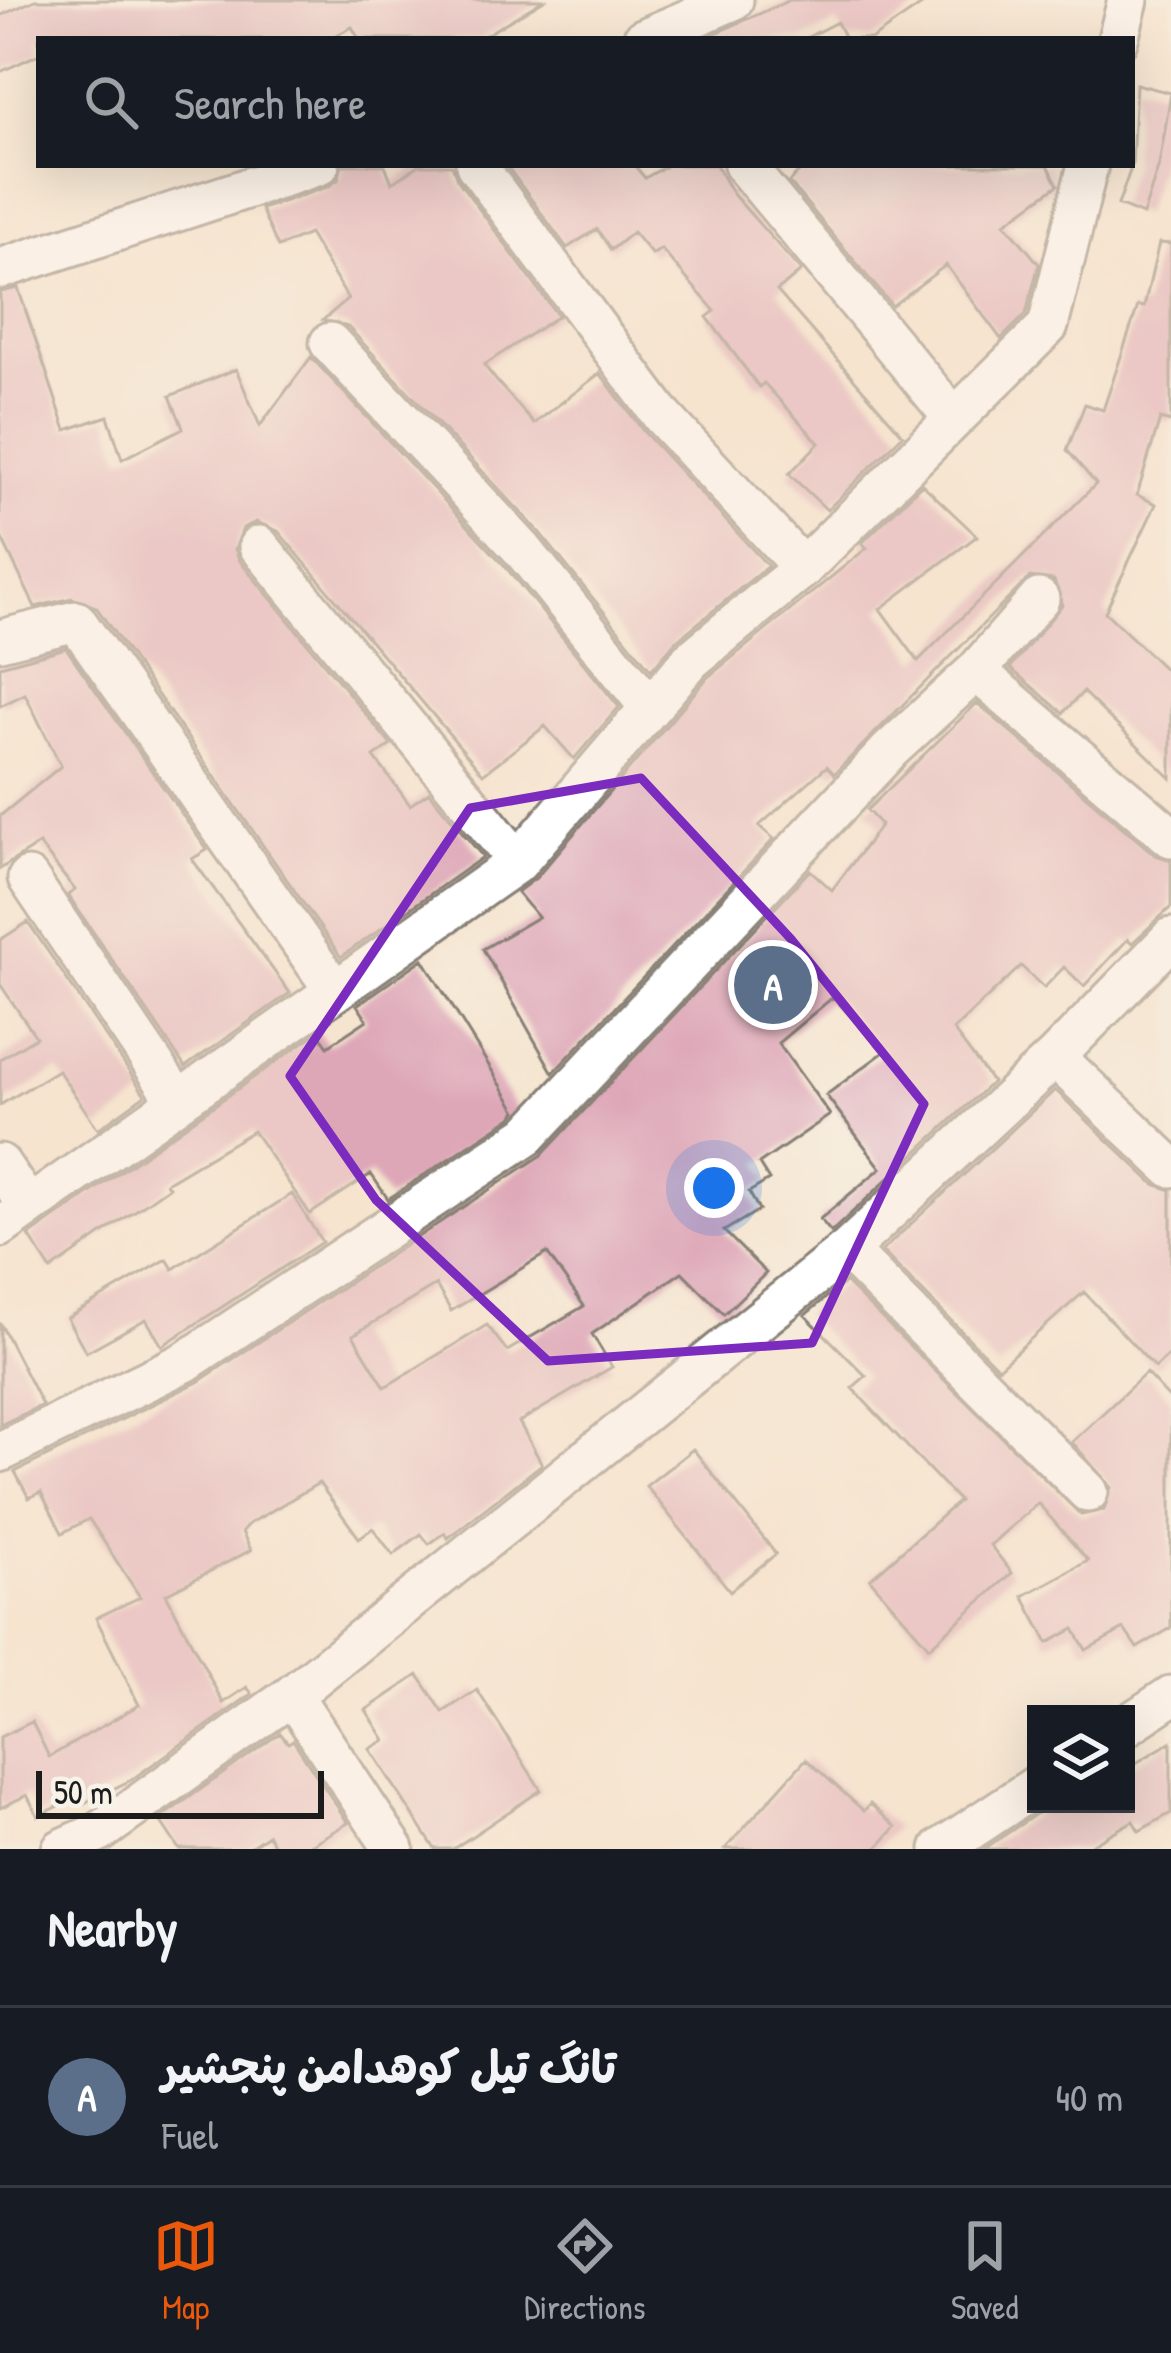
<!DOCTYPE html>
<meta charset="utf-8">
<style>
:root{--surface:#171b24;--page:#242831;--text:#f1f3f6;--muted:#9ea1a6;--line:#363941;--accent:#ea580c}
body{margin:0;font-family:"Patrick Hand","Playpen Sans Arabic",sans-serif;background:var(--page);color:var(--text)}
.controls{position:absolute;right:36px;bottom:36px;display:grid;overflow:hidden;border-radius:0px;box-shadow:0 12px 48px #0002}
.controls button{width:108px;height:108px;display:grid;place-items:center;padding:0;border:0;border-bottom:3px solid var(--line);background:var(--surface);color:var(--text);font:60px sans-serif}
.scale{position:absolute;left:36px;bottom:30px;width:288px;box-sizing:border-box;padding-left:12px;border:6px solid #1c1c1c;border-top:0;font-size:33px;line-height:42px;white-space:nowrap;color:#1c1c1c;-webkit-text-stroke:9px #f7f3e8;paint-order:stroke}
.you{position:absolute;left:714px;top:1188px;width:42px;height:42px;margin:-30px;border:9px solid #fff;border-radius:50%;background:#1a73e8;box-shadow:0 0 0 18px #1a73e833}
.badge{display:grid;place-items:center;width:78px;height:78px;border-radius:50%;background:var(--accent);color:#fff;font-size:39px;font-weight:700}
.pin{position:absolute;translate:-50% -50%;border:6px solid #fff;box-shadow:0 3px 12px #0006}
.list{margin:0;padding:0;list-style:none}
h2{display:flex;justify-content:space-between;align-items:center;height:156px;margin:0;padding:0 48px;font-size:51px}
h2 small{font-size:39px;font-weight:400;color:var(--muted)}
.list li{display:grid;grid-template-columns:78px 1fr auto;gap:36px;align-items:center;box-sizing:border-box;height:180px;padding:0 48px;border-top:3px solid var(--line)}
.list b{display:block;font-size:45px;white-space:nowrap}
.list p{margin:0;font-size:39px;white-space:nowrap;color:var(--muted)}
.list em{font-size:39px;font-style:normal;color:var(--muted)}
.icon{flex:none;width:66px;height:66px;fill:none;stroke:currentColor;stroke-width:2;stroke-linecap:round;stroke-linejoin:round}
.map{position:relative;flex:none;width:1171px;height:1849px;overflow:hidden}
.search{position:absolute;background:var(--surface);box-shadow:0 12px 48px #0002;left:36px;right:36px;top:36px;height:132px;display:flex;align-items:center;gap:30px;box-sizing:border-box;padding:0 42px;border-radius:0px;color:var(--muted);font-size:45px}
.sheet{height:336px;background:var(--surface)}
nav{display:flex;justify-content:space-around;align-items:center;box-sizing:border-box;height:168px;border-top:3px solid var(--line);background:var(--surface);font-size:33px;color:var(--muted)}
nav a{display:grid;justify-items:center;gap:6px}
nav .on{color:var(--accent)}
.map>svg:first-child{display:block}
</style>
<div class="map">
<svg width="1171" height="1849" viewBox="0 0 1171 1849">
<rect width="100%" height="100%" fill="#f7f3e8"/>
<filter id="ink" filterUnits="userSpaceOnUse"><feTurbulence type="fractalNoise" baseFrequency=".00833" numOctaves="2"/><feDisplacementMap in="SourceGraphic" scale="24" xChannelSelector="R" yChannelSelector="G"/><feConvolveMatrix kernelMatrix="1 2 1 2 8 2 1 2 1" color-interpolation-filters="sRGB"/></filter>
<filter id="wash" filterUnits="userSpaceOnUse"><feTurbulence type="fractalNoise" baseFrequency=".004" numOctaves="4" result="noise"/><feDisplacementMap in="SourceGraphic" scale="48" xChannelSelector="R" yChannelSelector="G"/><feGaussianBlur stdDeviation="2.7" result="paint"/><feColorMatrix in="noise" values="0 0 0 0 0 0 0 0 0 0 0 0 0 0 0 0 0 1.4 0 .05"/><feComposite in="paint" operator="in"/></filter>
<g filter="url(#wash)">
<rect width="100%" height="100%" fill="#f5e4cf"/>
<g id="blocks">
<!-- building -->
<path fill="#dea7b8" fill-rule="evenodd" d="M35 0H544L479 39H359L352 27 329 39H39V54L0 72V16Z
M790 0H929L872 39H845L837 22 804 39H703Z
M1136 84 1171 93 1159 165 1143 215 1118 205 1132 165Z
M342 165H385L392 183 419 165H452L457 179 558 316 484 365 495 379 534 424 600 373 644 432 768 566 676 641 651 670 540 533 348 327 323 320 348 299 309 234 278 247 261 209 328 187 338 180Z
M506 165H634L645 178 668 165H716L732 193 801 271 777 291 903 435 827 510 789 474 819 443 764 383 759 387 707 317 715 311 661 249 652 255 633 232 611 250 597 229 567 248Z
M806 165H1048L1058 185 1005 223 1039 264 1026 314 1001 339 946 265 892 306 789 182Z
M1159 243 1171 244V422L1160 419 1137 495 1156 504 1105 612 1171 675V778L1083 692 1063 713 1010 668 1062 605 1054 580 1030 577 834 774 827 766 759 826 774 839 553 1073 483 949 538 917 517 892 536 878 708 677 867 548 862 543 922 484 977 536 880 609 918 661 1096 484 1067 450 1085 404 1103 410 1138 306 1144 307Z
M18 288 66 430 108 416 122 459 183 428 170 396 236 369 260 426 311 357 504 565 619 707 574 759 545 726 483 774 278 531 256 522 243 528 235 549 240 561 391 745 374 757 410 805 429 792 483 857 341 957 96 607 72 598 35 607 0 535V292Z
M66 648 207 850 192 859 290 993 185 1067 68 895 75 890 39 844 0 869V816L61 766 25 694 0 706V666Z
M977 703 1155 855 1171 860V907L1132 943 1128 939 1084 986 1064 967 1044 988 1021 966 953 1030 992 1082 831 1232 820 1219 881 1168 826 1095 884 1052 833 997 778 1043 830 1115 759 1164 769 1180 749 1192 759 1210 724 1231 766 1273 724 1314 682 1272 592 1334 612 1367 519 1422 542 1464 448 1538 445 1533 429 1544 421 1534 393 1555 373 1528 359 1538 319 1483 249 1524 242 1532 251 1550 166 1594 223 1703 247 1687 252 1694 131 1780 78 1806 74 1799 38 1816 27 1795 0 1808V1737L32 1722 49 1757 139 1705 96 1618 140 1597 89 1519 62 1533 41 1492 29 1498 15 1472 198 1382 542 1155 810 870 832 890 881 825 867 810ZM547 1253 584 1306 507 1351 487 1325 385 1387 353 1335 436 1285 451 1311Z
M28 922 145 1095 98 1129 58 1070 0 1105V1059L36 1037 0 984V940Z
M423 959 517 1111 512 1117 388 1199 371 1174 310 1214 253 1131 166 1183 169 1187 51 1270 29 1236 318 1032 328 1046 367 1020 357 1005Z
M1055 1090 1154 1184 1171 1190V1353L1155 1368 1084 1292 998 1368 882 1251Z
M292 1194 322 1242 162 1346 146 1319 86 1352 67 1318 167 1259 173 1269Z
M845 1282 1081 1515 1104 1510 1111 1487 1072 1442 1146 1373 1171 1400V1628L1137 1648 1124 1629 1086 1650 1074 1629 1048 1643 1023 1596 1088 1561 1038 1503 990 1545 1012 1573 929 1647 870 1579 959 1501 852 1388 866 1376 805 1315Z
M0 1323 42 1405 0 1425Z
M693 1449 776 1554 730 1591 646 1486Z
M418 1675 443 1712 477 1690 541 1790 453 1849H435L370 1749 385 1740 366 1710Z
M280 1733 288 1743 293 1740 348 1823 303 1849H276L268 1835 247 1849H179L159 1819Z
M1171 1742V1813L1139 1831 1133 1821 1084 1849H984L1051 1804H1126V1769Z
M806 1759 864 1811 870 1804 896 1827 876 1849H725Z"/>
</g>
</g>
<g filter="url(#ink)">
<use href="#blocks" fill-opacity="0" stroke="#888076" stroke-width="3"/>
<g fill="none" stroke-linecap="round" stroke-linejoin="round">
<defs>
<path id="minor" d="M643 39 733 0
M1118 39 1128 0
M476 165 662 416 803 568
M744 165 952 416
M0 269 319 165
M330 343 522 549 648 705
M259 546 518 862
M0 640 76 621 333 988
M976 671 1171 837
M28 878 177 1099
M1055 1057 1171 1167
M0 1164 27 1204
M0 1227 518 862 691 660 803 568 1048 326 1088 165
M847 1250 1088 1492
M0 1452 185 1362 528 1135 890 750 976 671 1039 599
M292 1695 394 1849
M1126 1726 1171 1696
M62 1849 100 1832 292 1695 847 1250 1055 1057 1171 938
M941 1849 1036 1786"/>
</defs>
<!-- minor casing -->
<use href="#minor" stroke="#888076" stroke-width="45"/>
<!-- minor -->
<use href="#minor" stroke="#fff" stroke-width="39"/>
</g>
</g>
<!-- marked area -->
<path d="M0 0H1171V1849H0ZM641 778 791 939 924 1104 812 1343 548 1361 376 1200 290 1076 470 808Z" fill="#f5e4cf" fill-opacity=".55" fill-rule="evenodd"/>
<path fill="none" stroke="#7b2cbf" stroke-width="9" stroke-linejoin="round" d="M641 778 791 939 924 1104 812 1343 548 1361 376 1200 290 1076 470 808Z"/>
</svg>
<div class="controls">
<button><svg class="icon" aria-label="layers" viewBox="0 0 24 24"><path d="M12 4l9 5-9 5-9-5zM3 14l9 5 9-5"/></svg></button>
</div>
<div class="scale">50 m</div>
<div class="you"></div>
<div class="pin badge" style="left:773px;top:985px;background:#5c6f8a">A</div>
<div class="search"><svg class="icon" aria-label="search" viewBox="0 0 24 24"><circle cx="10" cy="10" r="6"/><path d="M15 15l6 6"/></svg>Search here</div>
</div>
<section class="sheet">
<h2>Nearby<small></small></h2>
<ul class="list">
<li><span class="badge" style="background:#5c6f8a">A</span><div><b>تانگ تیل کوهدامن پنجشیر</b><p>Fuel</p></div><em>40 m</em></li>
</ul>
</section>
<nav>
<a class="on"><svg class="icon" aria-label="map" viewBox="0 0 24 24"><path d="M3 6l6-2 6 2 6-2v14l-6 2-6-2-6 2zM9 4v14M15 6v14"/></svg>Map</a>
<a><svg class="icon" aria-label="directions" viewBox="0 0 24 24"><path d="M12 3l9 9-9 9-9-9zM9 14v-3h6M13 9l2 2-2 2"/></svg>Directions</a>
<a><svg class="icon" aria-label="saved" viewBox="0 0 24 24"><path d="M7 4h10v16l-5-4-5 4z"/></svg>Saved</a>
</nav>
